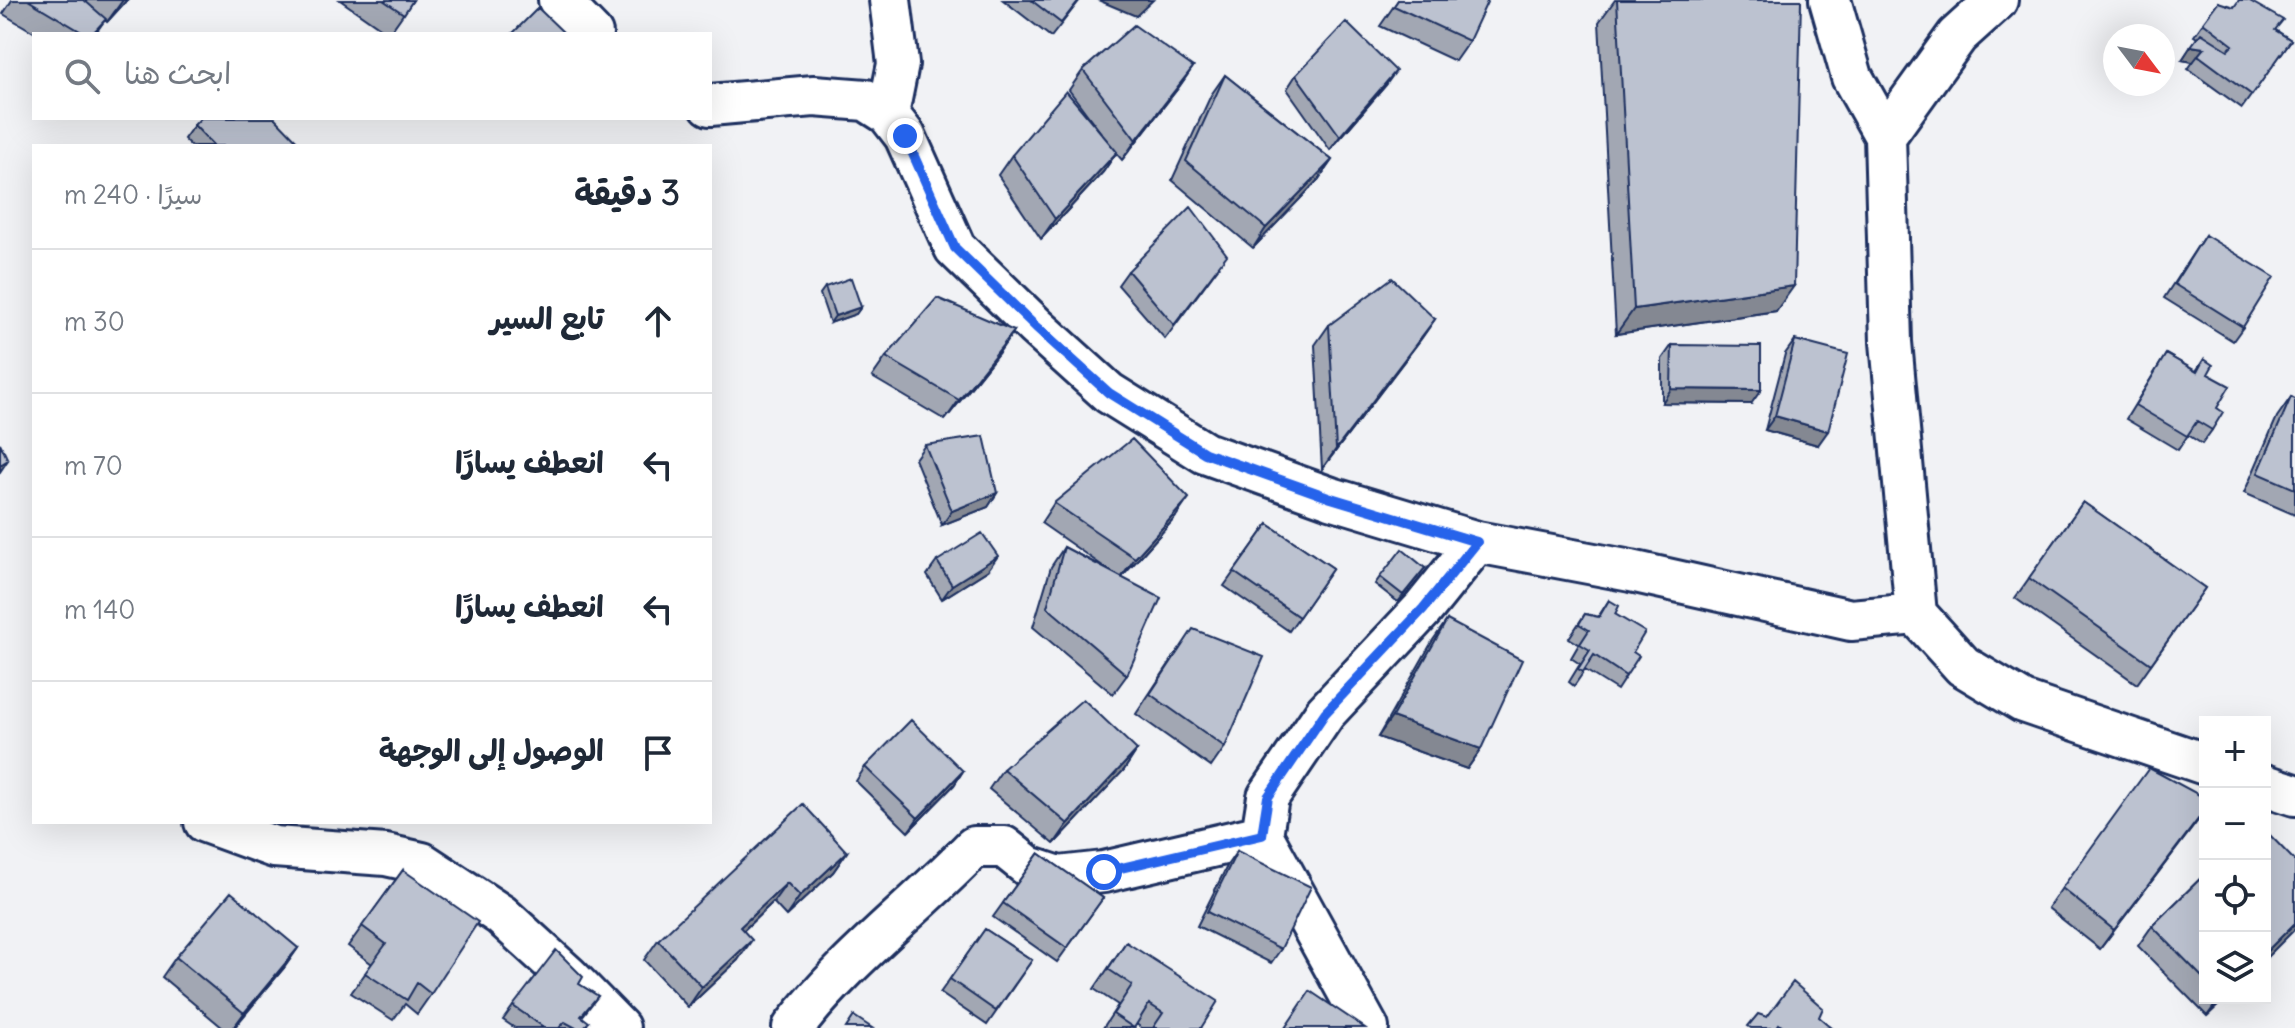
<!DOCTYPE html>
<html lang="ar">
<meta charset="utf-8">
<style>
:root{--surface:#fff;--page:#f2f2f3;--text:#1f2937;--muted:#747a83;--line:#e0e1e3}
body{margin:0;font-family:Delius,"Playpen Sans Arabic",sans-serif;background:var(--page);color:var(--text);direction:rtl}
.controls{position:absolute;right:24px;bottom:24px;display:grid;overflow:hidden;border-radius:0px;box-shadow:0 8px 32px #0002}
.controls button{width:72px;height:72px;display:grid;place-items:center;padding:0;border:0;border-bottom:2px solid var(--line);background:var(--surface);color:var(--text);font:40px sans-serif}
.compass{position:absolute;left:2103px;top:24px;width:72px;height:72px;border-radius:50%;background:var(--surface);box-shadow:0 8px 32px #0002;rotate:122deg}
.stop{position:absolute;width:24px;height:24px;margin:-18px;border:6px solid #2563eb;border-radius:50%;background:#fff}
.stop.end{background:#2563eb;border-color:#fff;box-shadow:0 2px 8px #0008}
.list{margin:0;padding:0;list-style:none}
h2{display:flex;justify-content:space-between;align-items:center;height:104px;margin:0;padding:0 32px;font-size:34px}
h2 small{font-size:26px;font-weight:400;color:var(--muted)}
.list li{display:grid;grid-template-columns:52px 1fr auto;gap:24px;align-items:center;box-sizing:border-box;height:144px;padding:0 32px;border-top:2px solid var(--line)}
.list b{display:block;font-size:30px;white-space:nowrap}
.list em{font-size:26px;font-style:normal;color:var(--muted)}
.icon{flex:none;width:44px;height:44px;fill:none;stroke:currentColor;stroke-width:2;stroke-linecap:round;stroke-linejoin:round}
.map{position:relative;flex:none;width:2295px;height:1028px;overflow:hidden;direction:ltr}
.search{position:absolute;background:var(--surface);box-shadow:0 8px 32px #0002;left:32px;top:32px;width:680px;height:88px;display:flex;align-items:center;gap:20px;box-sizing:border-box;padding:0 28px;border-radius:0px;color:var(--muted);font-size:30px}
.panel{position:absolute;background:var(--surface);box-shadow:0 8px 32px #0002;left:32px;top:144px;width:680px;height:680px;border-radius:0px;direction:rtl}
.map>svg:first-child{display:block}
</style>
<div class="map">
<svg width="2295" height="1028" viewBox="0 0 2295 1028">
<rect width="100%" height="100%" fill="#f1f2f5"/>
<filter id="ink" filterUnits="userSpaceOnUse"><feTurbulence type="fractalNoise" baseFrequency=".0125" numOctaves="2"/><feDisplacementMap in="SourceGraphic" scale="16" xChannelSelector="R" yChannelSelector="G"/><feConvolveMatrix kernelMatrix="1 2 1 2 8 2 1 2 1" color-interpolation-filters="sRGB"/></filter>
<g filter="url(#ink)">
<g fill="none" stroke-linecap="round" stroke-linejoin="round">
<defs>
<path id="minor" d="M559 0 592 34
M1830 0 1852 77 1885 136 1891 342 1916 614 1963 666 2023 702 2205 764
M710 105 814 96 866 100 888 114 905 136 955 248 1036 327 1109 393 1205 453 1331 498 1477 542 1631 571 1851 620 1916 614
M888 114 898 64 890 0
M1885 136 1957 36 1997 0
M2265 785 2295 795
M205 822 274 847 386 855 422 863 501 915 569 977 619 1028
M793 1028C845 960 915 908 974 847H1004L1029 867 1059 877 1104 872 1262 835
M1368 1028 1262 835 1268 797 1325 713 1423 609 1477 542"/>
</defs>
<!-- minor casing -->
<use href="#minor" stroke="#1b2f5e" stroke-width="46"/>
<!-- minor -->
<use href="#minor" stroke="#fff" stroke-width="40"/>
</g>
<!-- wall -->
<path fill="#a2a7b3" stroke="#1b2f5e" stroke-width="2" d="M12 0H127L107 22 105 20 95 34H37L3 14Z
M340 0H413L389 34Z
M1003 0H1080L1051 37Z
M1398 0 1469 41 1455 61 1380 26Z
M1615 0H1801L1776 311 1616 334 1599 22Z
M2218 2 2276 30 2291 40 2242 108 2188 69 2193 62 2182 60 2197 38 2194 36Z
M1193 67 1179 87 1122 160 1116 153 1103 172 1041 239 998 175 1012 155 1101 133 1069 90 1083 70Z
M1225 75 1332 160 1318 180 1253 248 1172 180 1211 95Z
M1296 75 1386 85 1330 150 1287 89Z
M194 125 302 146H191L184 139Z
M2205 235 2243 327 2233 341 2164 298Z
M1217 269 1165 339 1118 285 1128 271Z
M825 287 861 307 856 314 830 323 820 294Z
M1435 319 1421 339 1322 469 1315 345 1329 325Z
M1014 331 1000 351 945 420 872 377 886 357Z
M1795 340 1818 445 1765 430 1785 354Z
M1672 345 1751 404 1662 403V359Z
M2166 354 2196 371 2204 359 2217 408 2212 430 2202 444 2188 435 2178 450 2126 419Z
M2291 397 2295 399V515L2244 493 2277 417Z
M925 445 997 493 988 507 942 525 915 459Z
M2083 502 2205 588 2137 684 2015 598Z
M1054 503 1175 518 1122 577 1127 675 1113 694 1033 627 1051 567 1064 547 1110 571 1041 523Z
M1268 524 1333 568 1289 631 1224 586Z
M937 561 988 570 942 599 927 575Z
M1425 568 1398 602 1375 584 1380 577Z
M1609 600 1615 614 1633 652 1626 676 1617 690 1585 670 1574 686 1569 682 1580 664 1571 658 1579 644 1569 638 1585 614 1598 617Z
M1447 620 1481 749 1467 769 1378 737 1433 640Z
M1179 649 1225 747 1211 767 1136 714Z
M1137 750 1124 770 1054 844 989 789 1003 769Z
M865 767 963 771 954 785 908 832 856 781Z
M2205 811 2100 949 2048 908 2062 888Z
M1237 851 1281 949 1271 963 1197 926 1228 864Z
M847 852 833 872 786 916 773 902 743 931 738 960 688 1007 644 960 658 940Z
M1039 853 1103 898 1057 962 993 917Z
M403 870 431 994 417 1014 405 1004 393 1020 351 993 372 964 348 946Z
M2205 874V998H2226L2207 1016 2138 946 2152 926Z
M985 929 1032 960 987 1025 940 993Z
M1126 942 1201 1028H1142L1136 1024 1134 1028H1103L1118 1005 1094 989Z
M298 948 284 968 234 1028H223L162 977 176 957Z
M579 984 598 996 582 1017 585 1028H515L503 1020 513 1006Z"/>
<!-- shaded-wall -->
<path fill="#848892" stroke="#1b2f5e" stroke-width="2" d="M123 0H127L107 22Z
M1098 0H1153L1136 16Z
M2191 46 2204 48 2193 62 2182 60Z
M1193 67 1179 87 1122 160 1136 140Z
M1396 71 1386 85 1330 150 1340 136Z
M1117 152 1103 172 1041 239 1055 219Z
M1332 160 1318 180 1253 248 1266 228Z
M1794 286 1776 311 1616 334 1634 309Z
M861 307 856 314 830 323 835 316Z
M1435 319 1421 339 1322 469 1336 449Z
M1014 331 1000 351 945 420 959 400Z
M1671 389 1761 390 1751 404 1662 403Z
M1775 416 1828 431 1818 445 1765 430Z
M8 460 0 472V465Z
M997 493 988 507 942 525 952 511Z
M1189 498 1175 518 1121 578 1135 558Z
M998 556 988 570 942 599 952 585Z
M1392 717 1481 749 1467 769 1378 737Z
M1137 750 1124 770 1054 844 1068 824Z
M963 771 954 785 908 832 918 818Z
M2205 810 2197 822 2100 949 2114 930Z
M847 852 833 872 786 916 800 896Z
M787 883 773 902 726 947 740 927Z
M2295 923V929L2265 959V953Z
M752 940 738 960 688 1007 702 987Z
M298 948 284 968 233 1028 244 1013Z
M2220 998H2226L2207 1016Z"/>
<!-- building -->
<path fill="#bcc2d0" stroke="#1b2f5e" stroke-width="2" d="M28 0H84L106 19 92 34H85Z
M383 0H413L404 14Z
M1031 0H1079L1061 23Z
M1398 0H1488L1469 41 1394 6Z
M1617 0H1801L1794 286 1634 309Z
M2239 0H2248L2283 20 2275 30 2291 40 2252 95 2198 55 2204 48 2191 46 2201 33 2228 50 2233 45 2203 22 2218 2 2234 7Z
M538 8 565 34H512Z
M1346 22 1396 71 1340 136 1296 75Z
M1134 25 1193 67 1136 140 1083 70Z
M1225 75 1332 160 1266 228 1186 161Z
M1066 91 1117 152 1055 219 1012 155Z
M201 118H275L302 146H214L194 125Z
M1191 207 1227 255 1174 325 1128 271Z
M2205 235 2274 277 2243 327 2174 284Z
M851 278 861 307 835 316 825 287Z
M1392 278 1435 319 1336 449 1329 325Z
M937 298 1014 331 959 400 886 357Z
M1795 340 1848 354 1828 431 1775 416Z
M1672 345 1761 346V390L1671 389Z
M2166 354 2197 372 2204 359 2213 365 2208 374 2230 386 2217 408 2223 412 2212 430 2197 421 2187 436 2135 405Z
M2291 397 2295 399V489L2258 473Z
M984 436 997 493 952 511 925 445Z
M1132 439 1189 498 1135 558 1054 503Z
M0 443 8 460 0 465Z
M2083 502 2205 588 2151 664 2029 578Z
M1268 524 1333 568 1299 617 1234 572Z
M982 533 998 556 952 585 937 561Z
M1064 547 1161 598 1127 675 1047 607Z
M1402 549 1425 568 1403 595 1380 577Z
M1609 600 1619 606 1615 614 1645 632 1633 652 1639 656 1626 676 1594 655 1583 672 1578 669 1590 650 1580 644 1589 630 1579 624 1585 614 1599 617Z
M1447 620 1522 660 1481 749 1392 717Z
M1193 629 1264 657 1225 747 1150 694Z
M1083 699 1137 750 1068 824 1003 769Z
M911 720 963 771 918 818 865 767Z
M2149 768 2205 798V810L2114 930 2062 888Z
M803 804 847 852 800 896 787 883 740 927 752 940 702 987 658 940Z
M2265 830 2295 861V923L2265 953Z
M1237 851 1311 887 1281 949 1207 912Z
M1039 853 1103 898 1067 948 1003 903Z
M403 870 478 922 431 994 417 983 407 1000 365 973 386 944 362 926Z
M2205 874V980L2152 926Z
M231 892 298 948 244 1013 176 957Z
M985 929 1032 960 996 1011 950 979Z
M1126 942 1218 1001 1201 1028H1153L1163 1013 1149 1004 1134 1028 1113 1014 1132 985 1108 969Z
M556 950 583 977 579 984 598 996 581 1016 589 1022 583 1028H576L565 1022 559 1028H545L513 1006Z
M1793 982 1823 1008 1819 1017 1832 1028H1784L1779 1024 1776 1028H1751L1748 1026 1758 1014 1767 1017Z
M1310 991 1365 1028H1285Z
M854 1016 872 1028H846Z"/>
</g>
<g fill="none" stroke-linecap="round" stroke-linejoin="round" filter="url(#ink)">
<!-- route -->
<path stroke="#2563eb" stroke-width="10" d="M905 136 955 248 1036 327 1109 393 1205 453 1331 498 1477 542 1423 609 1325 713 1268 797 1262 835 1104 872"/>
</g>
</svg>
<div class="controls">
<button>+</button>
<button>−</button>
<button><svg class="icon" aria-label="locate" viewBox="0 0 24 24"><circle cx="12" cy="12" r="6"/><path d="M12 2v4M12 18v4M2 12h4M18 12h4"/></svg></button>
<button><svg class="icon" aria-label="layers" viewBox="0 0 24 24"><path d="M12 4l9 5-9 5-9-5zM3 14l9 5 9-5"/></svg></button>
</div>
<svg class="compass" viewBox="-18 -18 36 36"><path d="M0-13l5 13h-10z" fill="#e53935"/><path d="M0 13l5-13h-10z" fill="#747a83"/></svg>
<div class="stop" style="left:1104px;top:872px"></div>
<div class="stop end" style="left:905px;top:136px"></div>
<div class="search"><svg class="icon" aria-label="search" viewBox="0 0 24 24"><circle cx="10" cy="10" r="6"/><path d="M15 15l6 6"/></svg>ابحث هنا</div>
<section class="panel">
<h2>3 دقيقة<small>سيرًا · 240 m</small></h2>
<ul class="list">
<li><svg class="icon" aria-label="ahead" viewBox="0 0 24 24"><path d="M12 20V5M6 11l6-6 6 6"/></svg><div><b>تابع السير</b></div><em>30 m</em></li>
<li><svg class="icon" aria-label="left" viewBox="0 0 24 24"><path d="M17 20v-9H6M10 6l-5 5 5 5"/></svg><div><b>انعطف يسارًا</b></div><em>70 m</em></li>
<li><svg class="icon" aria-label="left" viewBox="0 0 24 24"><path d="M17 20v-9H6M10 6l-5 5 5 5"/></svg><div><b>انعطف يسارًا</b></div><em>140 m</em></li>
<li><svg class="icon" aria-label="arrive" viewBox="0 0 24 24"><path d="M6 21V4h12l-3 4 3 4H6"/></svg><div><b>الوصول إلى الوجهة</b></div></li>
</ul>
</section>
</div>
